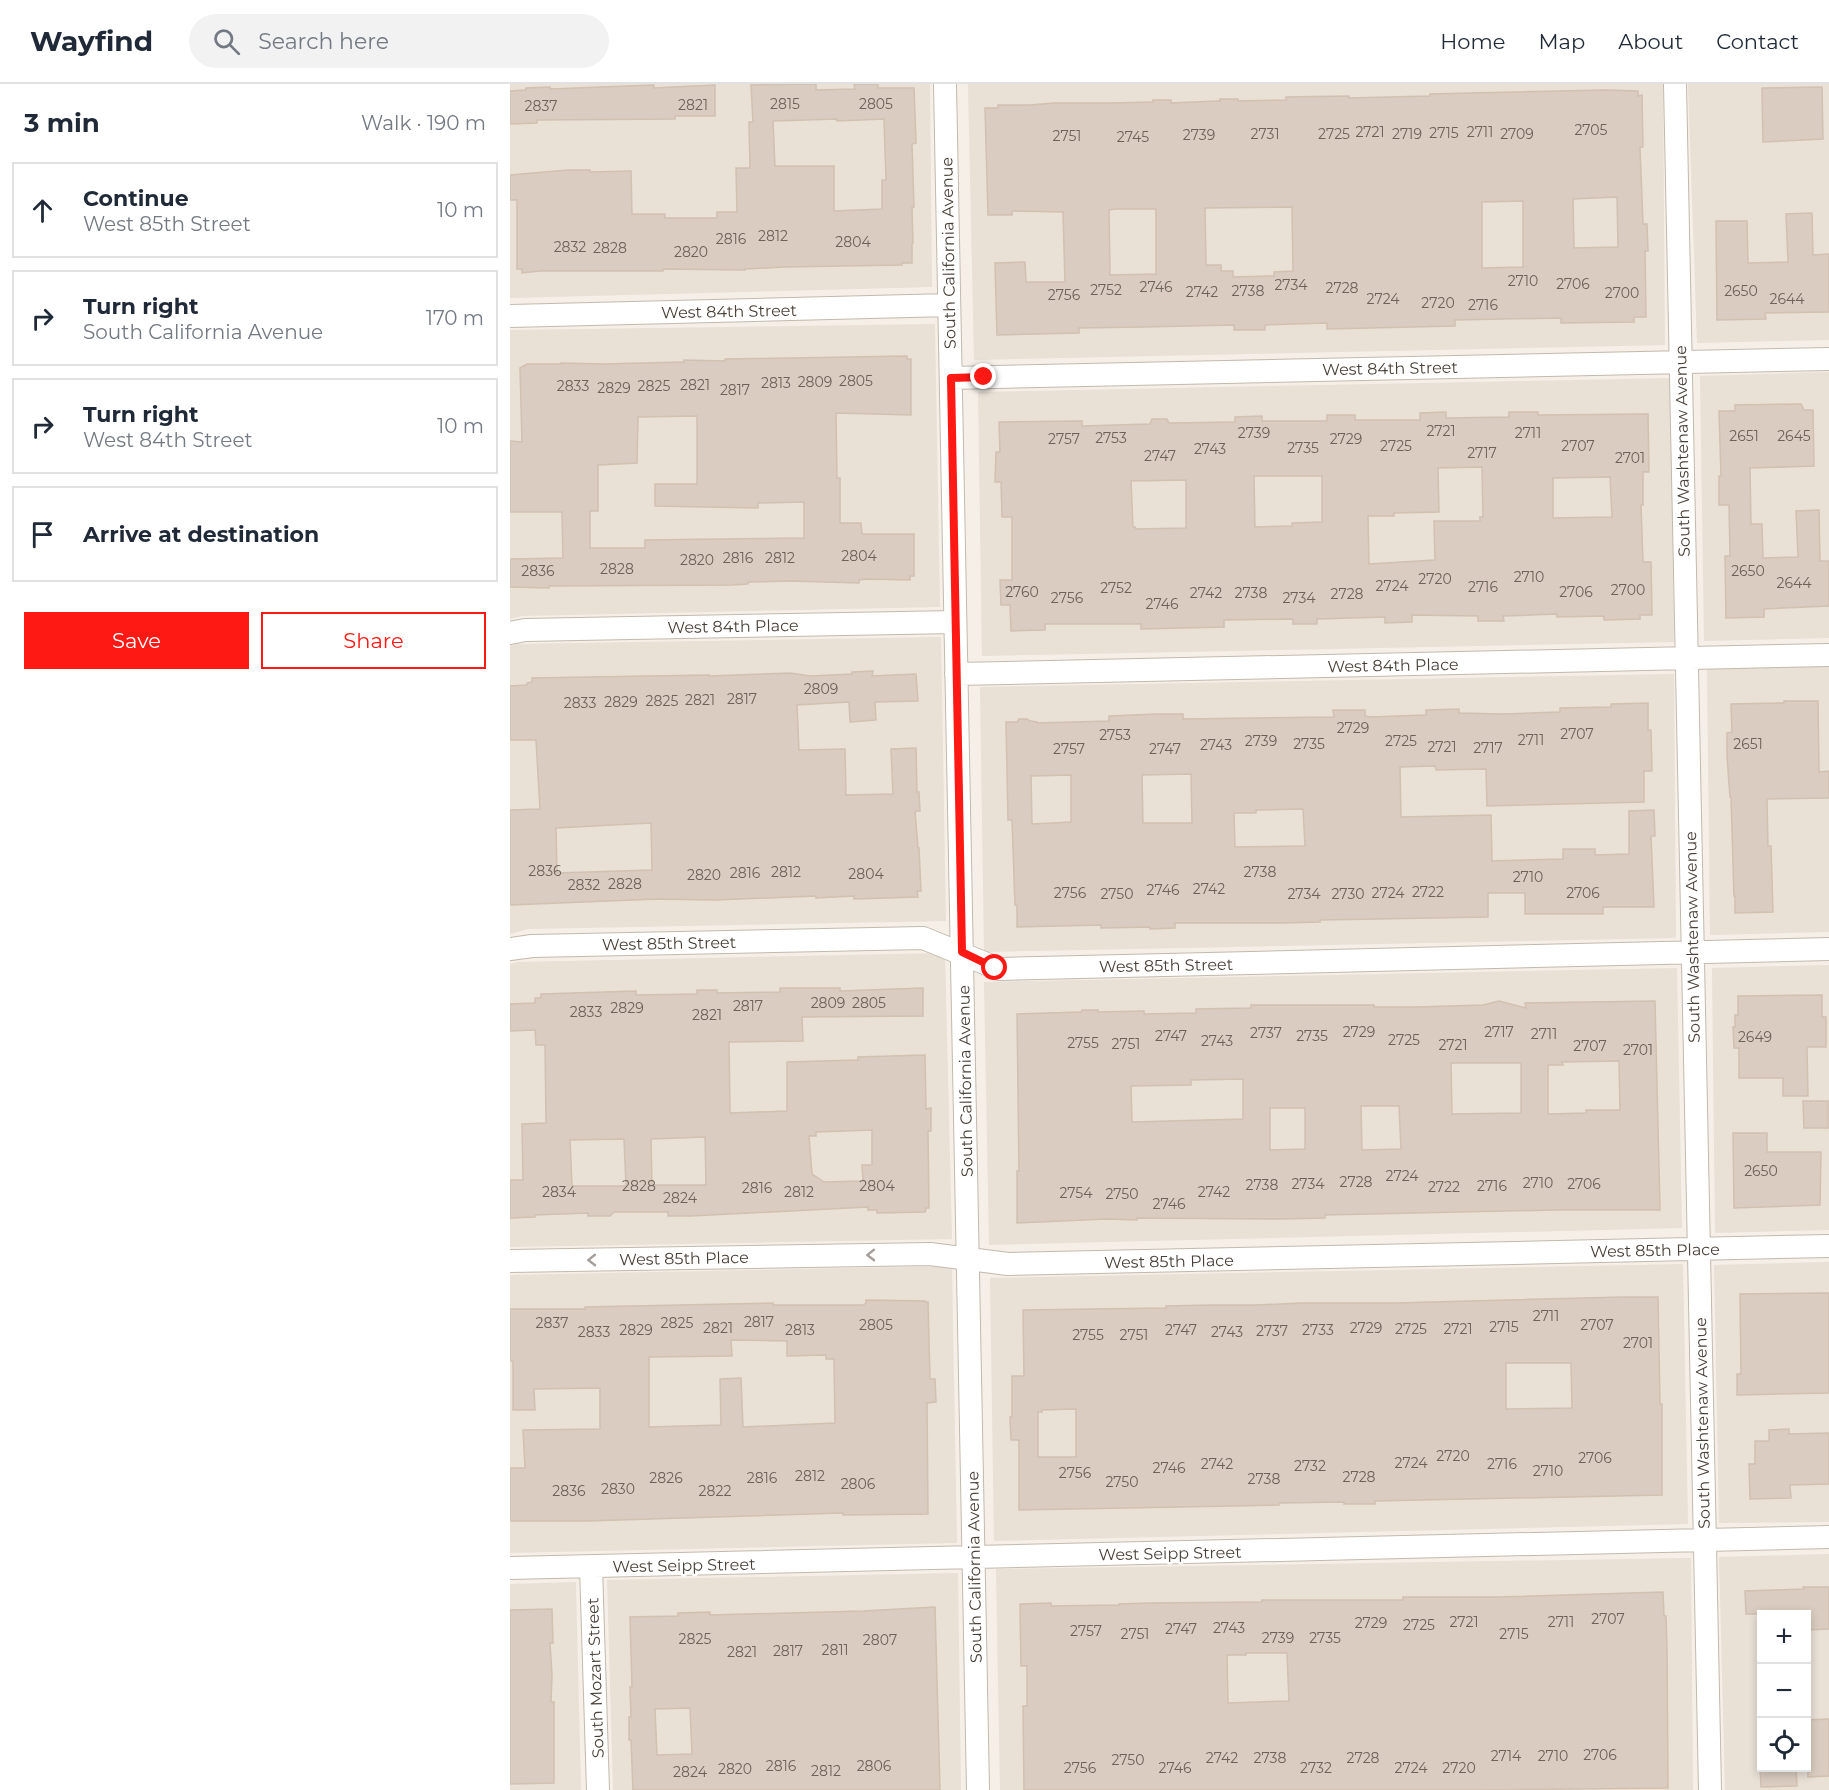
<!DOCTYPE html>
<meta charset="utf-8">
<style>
:root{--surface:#fff;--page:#f2f2f3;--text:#1f2937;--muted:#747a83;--line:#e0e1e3;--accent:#ff1915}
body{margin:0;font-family:Montserrat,sans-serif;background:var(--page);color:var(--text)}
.controls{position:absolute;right:18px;bottom:18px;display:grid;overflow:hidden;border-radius:0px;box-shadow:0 3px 9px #0003}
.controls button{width:54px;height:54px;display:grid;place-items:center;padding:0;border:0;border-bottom:2px solid var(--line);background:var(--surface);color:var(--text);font:30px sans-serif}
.stop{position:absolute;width:18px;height:18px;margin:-14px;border:4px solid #ff1915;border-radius:50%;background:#fff}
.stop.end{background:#ff1915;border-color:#fff;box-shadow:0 2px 6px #0008}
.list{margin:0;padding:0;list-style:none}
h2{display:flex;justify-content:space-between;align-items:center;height:78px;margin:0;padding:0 24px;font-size:26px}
h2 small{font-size:20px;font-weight:400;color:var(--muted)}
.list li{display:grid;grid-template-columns:39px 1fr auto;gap:18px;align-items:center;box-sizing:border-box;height:96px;margin:0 12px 12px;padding:0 12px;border:2px solid var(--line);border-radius:0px}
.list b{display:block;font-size:22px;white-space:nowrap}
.list p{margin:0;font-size:20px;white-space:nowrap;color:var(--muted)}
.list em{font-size:20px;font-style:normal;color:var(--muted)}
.actions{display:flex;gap:12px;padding:18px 24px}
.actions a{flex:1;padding:14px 0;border:2px solid var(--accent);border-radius:0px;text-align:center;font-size:21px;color:var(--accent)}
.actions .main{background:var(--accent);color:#fff}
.icon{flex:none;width:33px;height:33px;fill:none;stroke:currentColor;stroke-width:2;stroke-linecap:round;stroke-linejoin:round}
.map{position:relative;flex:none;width:1319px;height:1706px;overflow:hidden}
header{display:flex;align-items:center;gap:36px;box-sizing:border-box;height:84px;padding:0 30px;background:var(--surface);border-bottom:2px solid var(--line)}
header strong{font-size:28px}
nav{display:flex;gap:33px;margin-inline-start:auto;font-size:21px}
.search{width:420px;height:54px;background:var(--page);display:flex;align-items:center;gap:15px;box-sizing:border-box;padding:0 21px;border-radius:33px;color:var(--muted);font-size:22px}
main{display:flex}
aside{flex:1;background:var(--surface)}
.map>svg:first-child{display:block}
</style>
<header>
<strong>Wayfind</strong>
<div class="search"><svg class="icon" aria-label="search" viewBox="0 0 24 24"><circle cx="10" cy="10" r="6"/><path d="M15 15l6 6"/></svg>Search here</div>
<nav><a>Home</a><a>Map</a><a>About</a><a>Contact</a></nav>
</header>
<main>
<aside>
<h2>3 min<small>Walk · 190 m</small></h2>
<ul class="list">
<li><svg class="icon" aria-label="ahead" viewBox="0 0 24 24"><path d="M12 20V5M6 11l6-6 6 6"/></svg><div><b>Continue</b><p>West 85th Street</p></div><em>10 m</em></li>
<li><svg class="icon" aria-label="right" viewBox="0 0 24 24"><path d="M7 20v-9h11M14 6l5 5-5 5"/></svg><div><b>Turn right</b><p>South California Avenue</p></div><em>170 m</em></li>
<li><svg class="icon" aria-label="right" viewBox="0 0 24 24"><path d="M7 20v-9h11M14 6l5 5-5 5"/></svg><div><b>Turn right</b><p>West 84th Street</p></div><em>10 m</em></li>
<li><svg class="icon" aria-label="arrive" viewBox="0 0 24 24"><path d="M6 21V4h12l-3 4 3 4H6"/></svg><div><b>Arrive at destination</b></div></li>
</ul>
<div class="actions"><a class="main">Save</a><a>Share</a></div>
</aside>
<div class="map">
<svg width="1319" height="1706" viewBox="0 0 1319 1706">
<rect width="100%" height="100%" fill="#f5efe8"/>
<!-- residential -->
<path fill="#e9e0d6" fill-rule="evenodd" d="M0 0H420L422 203 0 214Z
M458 0H1153L1155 261 464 276Z
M1178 0H1319V256L1187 259Z
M425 240 430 523 12 532 0 535V246Z
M1319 288V554L1194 557 1190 292Z
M1162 294 1164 558 472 572 468 308Z
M431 553 436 837 18 845 0 850V561L6 560Z
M1319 582V848L1200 851 1197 585Z
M1164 590 1166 854 474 868 470 603Z
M435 869 442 1155 0 1163V880L8 878Z
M1319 881V1146L1205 1149 1202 884Z
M1167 884 1172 1144 479 1161 474 898Z
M1319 1178V1438L1209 1439 1204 1181Z
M1173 1180 1178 1440 484 1457 480 1194Z
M442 1182 447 1459 0 1469V1191Z
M1319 1470V1706H1215L1209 1473ZM1252 1530H1296V1684H1252Z
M1181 1474 1183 1706H490L486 1485Z
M448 1489 451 1706H103L97 1496Z
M66 1498 71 1706H0V1500Z"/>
<!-- building -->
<path fill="#daccc0" stroke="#d2c0b0" stroke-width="1.5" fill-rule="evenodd" d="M306 0V6L345 5 344 0H368V4H404L406 59 402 60 404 123H402L403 159 402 160V179H392V181L274 183 235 185V186L153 185V187H30L12 189V185H7V116H0V91L58 86H80V88L121 87 122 130H155V134H207V128H227L226 84H240L239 38H243L241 1ZM327 35V37L374 35 376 96H372V125L324 127V82H265L263 37Z
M144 1V4L205 1V32H165V35L27 36V39L0 40V7L16 6V4L40 3V5Z
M1312 3 1313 55 1253 58 1252 4Z
M1096 6 1128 7V12L1132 11 1133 63H1130L1133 140H1137L1138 167H1135L1136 233H1124V238L1051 239V234L992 235 945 236V242L817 245V239L755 241V246H724V241L633 243 569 244V249L487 251 485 179 515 178 516 198H555L553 128 502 127V131H478L475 24H488V21H520L543 19H602L643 18V16H661V19L707 17H710V15H728V17L776 16V13L839 12V14L920 12V10ZM1107 113 1108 163 1064 164 1063 115ZM1013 117V183L972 184V118ZM782 123 783 187 764 188V192L723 193V187H711V181H696L695 124ZM605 125H646V190L600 191 599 126Z
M1302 129 1303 171 1319 170V228L1255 229 1256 235 1207 236 1206 137H1237L1238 179 1278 178 1276 130Z
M397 272V275H401V331L326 329 327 394H330V439H351L352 450H404V492H400V496L358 495 349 496V499L280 497 239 498 238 500 221 501 39 502V504L0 503V475L53 474 52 428H0V357L12 358 10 284 17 280H51V279L94 280 174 278V276L215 277V275ZM187 332V400H145V422L248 424V419L294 418V454L135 456V464H80V427H88V381L127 379 128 333Z
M1291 320 1294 326H1303L1304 382 1240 384 1241 440H1252L1253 474 1288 473 1286 427 1309 426 1310 477H1319V522L1254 525V533L1216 534 1215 472H1220L1219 421H1209V392H1211L1209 327H1225V321Z
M936 328V334L999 333V328H1028V331L1138 330 1139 388H1133V421H1131L1133 478H1141L1142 531H1130V535L1094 536V532L1047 533V530L993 532 994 537H968V532L902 531V538L875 539V533L807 535V540H783V535L714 536V543L631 545V540H535V546L501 547 500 521H491L490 496H502V433H492L491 398H485L486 368H490L489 338 572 337V342L640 340 642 335H657L659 339 725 338V333L752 332V337H817V331H845V336H910V329ZM972 383 973 433H970V437H924L925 476 859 480 858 432H884V429L929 428 928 384ZM744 392H812V438L782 439V442L745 443ZM1100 393 1102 433 1043 434V394ZM676 396V444L626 445 625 443H623L621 397Z
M363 587 362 592 406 590 408 617 365 618 366 636 340 638 339 618 287 621 289 666 335 665 336 711 383 710 381 665 406 664 407 708H409L410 727H405L408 764H409L411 807H407L408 813 344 815V812L306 814V812L205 816 147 815 0 821V726L30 725 26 656H0V602L17 601V599L22 598V594L199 591V592L280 589 301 592 342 590V588ZM141 739 142 786 47 789 46 744Z
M1274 617H1308L1309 688 1319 687V714L1257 715 1258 762H1261L1263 828 1225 829V812H1224L1221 713H1220L1217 672V649L1222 648 1221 620 1274 619Z
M1138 619V646H1141L1142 687H1134V718L977 722 976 685 926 686 925 682 890 683 891 733 981 731 982 777 1053 775V765H1085V771L1119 770V727L1144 726 1145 752H1141L1144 823H1093V830H1015V809H978V833L810 836V838L772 839H665V844L640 845V843L591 844V841L507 843V821H505L502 736H498L496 638H507L509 635H517L520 637 527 638V639L599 637V632L647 630H673V635L824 633 823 626H855V632L860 633 916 631V626L949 625V629L992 630 1050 628V624L1101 623V620ZM681 690 682 739H633L632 691ZM561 691V738L522 740 521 692ZM793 725 795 762 725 763 724 729H746V726Z
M270 904H330V907L413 904V932L292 933 293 957 219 958 220 1029 277 1027V978L348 976V973L415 971 416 1025 421 1024V1047H418L419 1124H416L415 1128 367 1129V1126H358V1123L181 1132H158V1128H104L100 1132H78V1129L25 1131V1133L0 1134V1096H13L12 1040 36 1039 35 961H26L25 946 0 947V920L25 919V914H31V910L126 907V911L187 910V906H207V909L270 908ZM362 1046V1081H352L353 1097 314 1098 302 1090 299 1052H306V1048ZM195 1053 196 1101H142L141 1055ZM114 1055 116 1102H62L60 1056Z
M1312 911V933H1316V963H1297L1298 1012H1273V994H1229V964H1224L1223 943H1225V931H1228V912Z
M989 917 1016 924 1015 919 1145 917 1150 1126H1044L815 1131V1134L768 1135 627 1134V1136L597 1135 507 1139V1087H509L507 930 571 928 572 926H588V928L634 927V930L686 929V925L741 924V921H864V923H906L973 921ZM1109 977 1110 1026H1076V1029L1038 1030V981H1053L1052 978ZM941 979H1011V1029L942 1030ZM733 995V1035L622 1038 621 1002 681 1001V996ZM851 1022H889L891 1065 852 1066ZM760 1024H795V1065L760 1066Z
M1293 1017H1318V1044H1294Z
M1223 1049H1257V1068H1311L1310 1121 1224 1124Z
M1319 1209V1309L1227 1311V1290H1231L1230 1210Z
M1114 1213H1148L1150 1320H1152V1411L865 1417V1420H834V1418L769 1419V1421L509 1426V1356H501L500 1333H502V1292H514L513 1226 656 1224V1222L701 1221H746L792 1219H885ZM996 1279H1061L1062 1324 996 1325ZM566 1325V1373H528V1328H532V1326Z
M356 1216 415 1217V1218H418L420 1295H425L426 1318 417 1319 418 1430 333 1431V1429L76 1437H0V1384H15L13 1346 90 1345V1304L24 1305 25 1326H3V1277H0V1225H75V1223L263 1219V1221H353L356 1219ZM221 1256 277 1257V1272L316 1271V1275H324L325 1339 233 1343 231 1294 210 1295 211 1341 139 1343V1273L222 1272Z
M1279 1345V1350L1319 1349V1400L1280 1401 1281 1414 1240 1415 1239 1380H1245V1357H1259V1346Z
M1293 1503H1319V1545L1296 1546V1530H1236L1235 1507 1294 1505Z
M1153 1508 1154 1532H1156L1157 1566 1158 1704 956 1706H514L513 1622H517V1582H511L510 1520 541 1519V1522L609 1521V1520L641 1519 752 1518V1516H893V1513H989ZM736 1569H777L779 1617 718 1619 717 1571H736Z
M425 1523 430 1706H123L121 1656H119V1633H121L120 1603H122L120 1533 168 1532V1529L200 1528V1531L353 1527ZM180 1624 182 1670 147 1671 145 1625Z
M42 1525 43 1559H40L42 1591 41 1618H44V1699L0 1700V1526Z
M1319 1635V1692L1298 1693 1296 1636Z
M1250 1683H1286L1287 1702 1251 1703Z"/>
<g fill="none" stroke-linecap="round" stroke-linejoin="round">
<defs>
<path id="minor" d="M435 0 468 1706
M1165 0 1200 1706
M0 232 439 221
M441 294 1319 275
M0 549 15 546 445 538
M446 590 1319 571
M0 865 22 862 413 854 489 885 1319 865
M0 1177 420 1170 498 1180 1319 1162
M81 1483 88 1706
M0 1484 1319 1453"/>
</defs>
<!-- minor casing -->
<use href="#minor" stroke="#c3b9ad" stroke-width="24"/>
<!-- minor -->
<use href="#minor" stroke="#fff" stroke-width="22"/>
</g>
<!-- one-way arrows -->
<defs><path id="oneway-chevron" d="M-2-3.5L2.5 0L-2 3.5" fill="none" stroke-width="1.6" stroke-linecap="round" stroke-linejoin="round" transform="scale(1.5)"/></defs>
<g stroke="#a49f9a">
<use href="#oneway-chevron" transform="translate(361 1171) rotate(179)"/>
<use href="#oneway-chevron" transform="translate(82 1176) rotate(179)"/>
</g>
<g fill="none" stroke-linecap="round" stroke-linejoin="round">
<!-- route -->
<path stroke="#ff1915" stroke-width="8" d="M474 293 441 294 452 868 485 884"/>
</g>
<g text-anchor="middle" stroke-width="5" stroke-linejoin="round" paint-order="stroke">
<!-- number labels -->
<g font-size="14" fill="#6c6258">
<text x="275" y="25">2815</text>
<text x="366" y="25">2805</text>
<text x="183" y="26">2821</text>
<text x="31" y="27">2837</text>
<text x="1081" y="51">2705</text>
<text x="860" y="53">2721</text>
<text x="970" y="53">2711</text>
<text x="934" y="54">2715</text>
<text x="755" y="55">2731</text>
<text x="824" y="55">2725</text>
<text x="897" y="55">2719</text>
<text x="1007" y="55">2709</text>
<text x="689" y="56">2739</text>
<text x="557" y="57">2751</text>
<text x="623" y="58">2745</text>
<text x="263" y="157">2812</text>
<text x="221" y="160">2816</text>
<text x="343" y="163">2804</text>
<text x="60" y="168">2832</text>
<text x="100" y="169">2828</text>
<text x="181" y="173">2820</text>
<text x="1013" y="202">2710</text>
<text x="1063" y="205">2706</text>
<text x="781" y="206">2734</text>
<text x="646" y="208">2746</text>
<text x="832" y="209">2728</text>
<text x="596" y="211">2752</text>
<text x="738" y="212">2738</text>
<text x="1231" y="212">2650</text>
<text x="692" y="213">2742</text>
<text x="1112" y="214">2700</text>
<text x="554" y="216">2756</text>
<text x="873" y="220">2724</text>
<text x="1277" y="220">2644</text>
<text x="928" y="224">2720</text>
<text x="973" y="226">2716</text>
<text x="346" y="302">2805</text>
<text x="305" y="303">2809</text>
<text x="266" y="304">2813</text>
<text x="185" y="306">2821</text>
<text x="63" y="307">2833</text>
<text x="144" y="307">2825</text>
<text x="104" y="309">2829</text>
<text x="225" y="311">2817</text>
<text x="931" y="352">2721</text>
<text x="744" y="354">2739</text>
<text x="1018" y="354">2711</text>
<text x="1234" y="357">2651</text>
<text x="1284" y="357">2645</text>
<text x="601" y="359">2753</text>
<text x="554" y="360">2757</text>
<text x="836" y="360">2729</text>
<text x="886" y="367">2725</text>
<text x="1068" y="367">2707</text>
<text x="793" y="369">2735</text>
<text x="700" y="370">2743</text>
<text x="972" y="374">2717</text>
<text x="650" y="377">2747</text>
<text x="1120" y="379">2701</text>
<text x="349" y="477">2804</text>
<text x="228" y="479">2816</text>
<text x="270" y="479">2812</text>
<text x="187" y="481">2820</text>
<text x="107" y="490">2828</text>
<text x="28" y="492">2836</text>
<text x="1238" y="492">2650</text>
<text x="1019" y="498">2710</text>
<text x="925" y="500">2720</text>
<text x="1284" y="504">2644</text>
<text x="882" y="507">2724</text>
<text x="973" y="508">2716</text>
<text x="606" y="509">2752</text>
<text x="1118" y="511">2700</text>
<text x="512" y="513">2760</text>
<text x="1066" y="513">2706</text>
<text x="696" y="514">2742</text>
<text x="741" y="514">2738</text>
<text x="837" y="515">2728</text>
<text x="557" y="519">2756</text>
<text x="789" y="519">2734</text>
<text x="652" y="525">2746</text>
<text x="311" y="610">2809</text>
<text x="232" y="620">2817</text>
<text x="190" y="621">2821</text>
<text x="152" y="622">2825</text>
<text x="111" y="623">2829</text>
<text x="70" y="624">2833</text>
<text x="843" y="649">2729</text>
<text x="1067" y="655">2707</text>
<text x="605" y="656">2753</text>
<text x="1021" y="661">2711</text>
<text x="751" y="662">2739</text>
<text x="891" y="662">2725</text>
<text x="799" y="665">2735</text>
<text x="1238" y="665">2651</text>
<text x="706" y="666">2743</text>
<text x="932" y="668">2721</text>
<text x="978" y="669">2717</text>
<text x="559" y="670">2757</text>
<text x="655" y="670">2747</text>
<text x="35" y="792">2836</text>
<text x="276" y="793">2812</text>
<text x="750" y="793">2738</text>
<text x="235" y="794">2816</text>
<text x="356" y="795">2804</text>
<text x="194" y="796">2820</text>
<text x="1018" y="798">2710</text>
<text x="115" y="805">2828</text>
<text x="74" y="806">2832</text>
<text x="699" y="810">2742</text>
<text x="653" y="811">2746</text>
<text x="918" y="813">2722</text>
<text x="560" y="814">2756</text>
<text x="878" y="814">2724</text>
<text x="1073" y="814">2706</text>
<text x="607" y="815">2750</text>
<text x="794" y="815">2734</text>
<text x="838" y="815">2730</text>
<text x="318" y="924">2809</text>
<text x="359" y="924">2805</text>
<text x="238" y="927">2817</text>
<text x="117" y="929">2829</text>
<text x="76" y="933">2833</text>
<text x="197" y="936">2821</text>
<text x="849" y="953">2729</text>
<text x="989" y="953">2717</text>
<text x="756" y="954">2737</text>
<text x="1034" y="955">2711</text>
<text x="661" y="957">2747</text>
<text x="802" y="957">2735</text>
<text x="1245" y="958">2649</text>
<text x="894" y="961">2725</text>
<text x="707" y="962">2743</text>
<text x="573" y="964">2755</text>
<text x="616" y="965">2751</text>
<text x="943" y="966">2721</text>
<text x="1080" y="967">2707</text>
<text x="1128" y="971">2701</text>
<text x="1251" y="1092">2650</text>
<text x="892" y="1097">2724</text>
<text x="846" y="1103">2728</text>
<text x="1028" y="1104">2710</text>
<text x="798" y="1105">2734</text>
<text x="1074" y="1105">2706</text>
<text x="752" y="1106">2738</text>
<text x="129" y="1107">2828</text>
<text x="367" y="1107">2804</text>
<text x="982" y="1107">2716</text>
<text x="934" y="1108">2722</text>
<text x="247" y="1109">2816</text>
<text x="49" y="1113">2834</text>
<text x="289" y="1113">2812</text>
<text x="704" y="1113">2742</text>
<text x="566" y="1114">2754</text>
<text x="612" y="1115">2750</text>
<text x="170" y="1119">2824</text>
<text x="659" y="1125">2746</text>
<text x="1036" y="1237">2711</text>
<text x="249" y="1243">2817</text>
<text x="42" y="1244">2837</text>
<text x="167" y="1244">2825</text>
<text x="366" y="1246">2805</text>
<text x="1087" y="1246">2707</text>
<text x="994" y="1248">2715</text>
<text x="208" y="1249">2821</text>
<text x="856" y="1249">2729</text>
<text x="901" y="1250">2725</text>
<text x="948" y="1250">2721</text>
<text x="126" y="1251">2829</text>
<text x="290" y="1251">2813</text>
<text x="671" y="1251">2747</text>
<text x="808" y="1251">2733</text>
<text x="762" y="1252">2737</text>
<text x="84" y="1253">2833</text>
<text x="717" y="1253">2743</text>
<text x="578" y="1256">2755</text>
<text x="624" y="1256">2751</text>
<text x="1128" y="1264">2701</text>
<text x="943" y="1377">2720</text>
<text x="1085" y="1379">2706</text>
<text x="901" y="1384">2724</text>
<text x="707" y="1385">2742</text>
<text x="992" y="1385">2716</text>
<text x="800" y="1387">2732</text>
<text x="659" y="1389">2746</text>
<text x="1038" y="1392">2710</text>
<text x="565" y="1394">2756</text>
<text x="300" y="1397">2812</text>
<text x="849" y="1398">2728</text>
<text x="156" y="1399">2826</text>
<text x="252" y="1399">2816</text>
<text x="754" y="1400">2738</text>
<text x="612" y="1403">2750</text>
<text x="348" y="1405">2806</text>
<text x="108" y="1410">2830</text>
<text x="59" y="1412">2836</text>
<text x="205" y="1412">2822</text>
<text x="1098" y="1540">2707</text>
<text x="954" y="1543">2721</text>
<text x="1051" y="1543">2711</text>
<text x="861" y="1544">2729</text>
<text x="909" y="1546">2725</text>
<text x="719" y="1549">2743</text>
<text x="671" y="1550">2747</text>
<text x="576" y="1552">2757</text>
<text x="625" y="1555">2751</text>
<text x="1004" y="1555">2715</text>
<text x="768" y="1559">2739</text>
<text x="815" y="1559">2735</text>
<text x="185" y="1560">2825</text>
<text x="370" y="1561">2807</text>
<text x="325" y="1571">2811</text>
<text x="278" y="1572">2817</text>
<text x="232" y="1573">2821</text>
<text x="1090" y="1676">2706</text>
<text x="996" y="1677">2714</text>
<text x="1043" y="1677">2710</text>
<text x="712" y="1679">2742</text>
<text x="760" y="1679">2738</text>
<text x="853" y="1679">2728</text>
<text x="618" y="1681">2750</text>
<text x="271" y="1687">2816</text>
<text x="364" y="1687">2806</text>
<text x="570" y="1689">2756</text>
<text x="665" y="1689">2746</text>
<text x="806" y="1689">2732</text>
<text x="901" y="1689">2724</text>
<text x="949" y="1689">2720</text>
<text x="225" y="1690">2820</text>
<text x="316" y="1692">2812</text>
<text x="180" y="1693">2824</text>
</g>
<!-- street labels -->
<g font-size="16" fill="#483f36" stroke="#fff">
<text transform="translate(438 169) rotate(-91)" y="6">South California Avenue</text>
<text transform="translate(219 227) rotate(-1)" y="6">West 84th Street</text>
<text transform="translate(880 284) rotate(-1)" y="6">West 84th Street</text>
<text transform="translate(1172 367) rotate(-91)" y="6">South Washtenaw Avenue</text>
<text transform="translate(223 542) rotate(-1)" y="6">West 84th Place</text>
<text transform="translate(883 581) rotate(-1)" y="6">West 84th Place</text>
<text transform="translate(1182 853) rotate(-91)" y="6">South Washtenaw Avenue</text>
<text transform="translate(159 859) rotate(-1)" y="6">West 85th Street</text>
<text transform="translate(656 881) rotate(-1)" y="6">West 85th Street</text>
<text transform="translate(455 997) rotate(-91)" y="6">South California Avenue</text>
<text transform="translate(1145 1166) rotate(-1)" y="6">West 85th Place</text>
<text transform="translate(174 1174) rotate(-1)" y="6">West 85th Place</text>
<text transform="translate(659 1177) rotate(-1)" y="6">West 85th Place</text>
<text transform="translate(1192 1339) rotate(-91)" y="6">South Washtenaw Avenue</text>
<text transform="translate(660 1469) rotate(-1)" y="6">West Seipp Street</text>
<text transform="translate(174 1481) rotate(-1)" y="6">West Seipp Street</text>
<text transform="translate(464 1483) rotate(-91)" y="6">South California Avenue</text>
<text transform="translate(85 1594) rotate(-92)" y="6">South Mozart Street</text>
</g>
</g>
</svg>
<div class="controls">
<button>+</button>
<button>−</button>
<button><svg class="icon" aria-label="locate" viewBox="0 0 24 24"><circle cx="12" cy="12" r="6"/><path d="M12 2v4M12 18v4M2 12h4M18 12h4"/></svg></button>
</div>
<div class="stop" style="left:485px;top:884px"></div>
<div class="stop end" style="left:474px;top:293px"></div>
</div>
</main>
